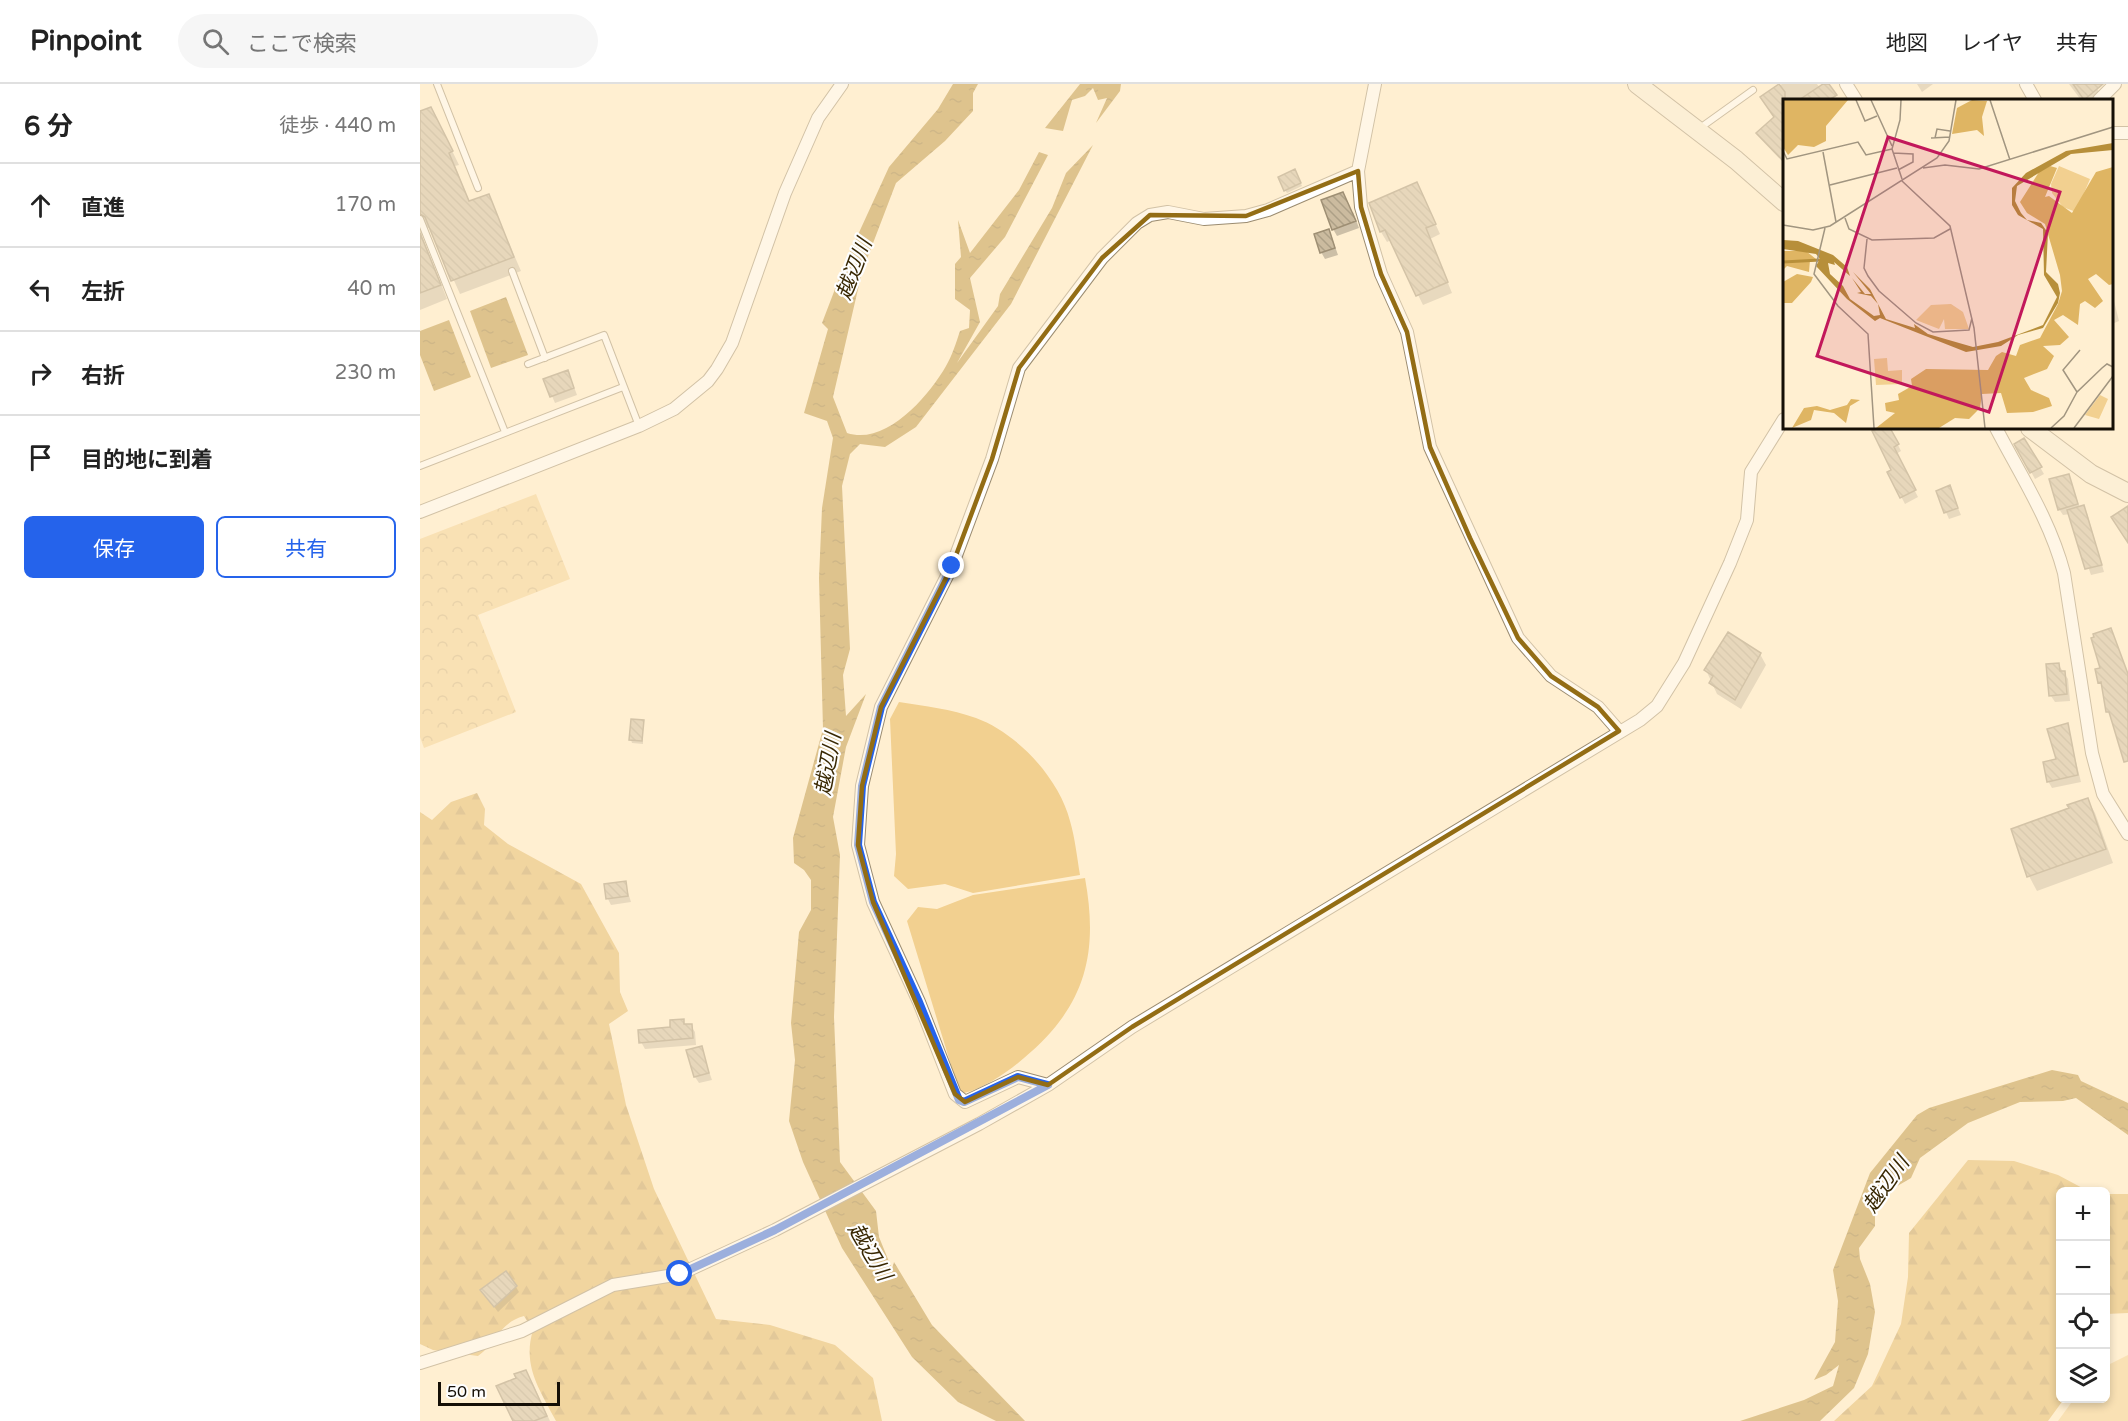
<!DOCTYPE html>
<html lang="ja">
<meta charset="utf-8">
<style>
:root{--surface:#fff;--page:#f6f6f6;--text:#222;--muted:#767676;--line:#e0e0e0;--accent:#2563eb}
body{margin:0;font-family:"Varela Round","Noto Sans JP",sans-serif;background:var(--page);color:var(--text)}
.controls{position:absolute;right:18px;bottom:18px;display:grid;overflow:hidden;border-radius:9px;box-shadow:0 3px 9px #0003}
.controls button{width:54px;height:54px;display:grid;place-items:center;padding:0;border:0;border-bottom:2px solid var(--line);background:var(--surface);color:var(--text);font:30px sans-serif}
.scale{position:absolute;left:18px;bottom:15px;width:122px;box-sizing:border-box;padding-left:6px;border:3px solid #150f06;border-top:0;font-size:16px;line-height:21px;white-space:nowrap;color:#150f06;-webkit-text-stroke:4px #fefefe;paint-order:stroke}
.stop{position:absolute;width:18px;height:18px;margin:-14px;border:4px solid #2563eb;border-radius:50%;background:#fff}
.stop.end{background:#2563eb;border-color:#fff;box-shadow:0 2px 6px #0008}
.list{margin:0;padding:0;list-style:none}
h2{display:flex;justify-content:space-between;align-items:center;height:78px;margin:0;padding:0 24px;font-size:26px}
h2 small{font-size:20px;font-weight:400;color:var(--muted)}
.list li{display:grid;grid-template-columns:39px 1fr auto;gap:18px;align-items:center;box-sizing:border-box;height:84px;padding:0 24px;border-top:2px solid var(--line)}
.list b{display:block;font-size:22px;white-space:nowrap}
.list em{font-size:20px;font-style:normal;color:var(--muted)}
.actions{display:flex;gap:12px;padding:18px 24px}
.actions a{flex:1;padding:14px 0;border:2px solid var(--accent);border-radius:9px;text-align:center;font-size:21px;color:var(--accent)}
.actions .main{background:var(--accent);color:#fff}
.icon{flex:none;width:33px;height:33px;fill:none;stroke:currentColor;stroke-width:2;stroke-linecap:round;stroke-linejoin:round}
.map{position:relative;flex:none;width:1708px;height:1337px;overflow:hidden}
header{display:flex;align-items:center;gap:36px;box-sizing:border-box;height:84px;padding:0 30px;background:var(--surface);border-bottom:2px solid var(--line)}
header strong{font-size:28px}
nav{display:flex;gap:33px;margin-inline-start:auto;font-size:21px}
.search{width:420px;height:54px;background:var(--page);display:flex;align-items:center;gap:15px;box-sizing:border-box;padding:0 21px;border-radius:33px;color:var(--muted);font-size:22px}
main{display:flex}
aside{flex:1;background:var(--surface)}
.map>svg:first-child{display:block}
</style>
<header>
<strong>Pinpoint</strong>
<div class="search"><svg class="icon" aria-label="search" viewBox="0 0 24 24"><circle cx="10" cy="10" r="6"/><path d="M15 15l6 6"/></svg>ここで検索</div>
<nav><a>地図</a><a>レイヤ</a><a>共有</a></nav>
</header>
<main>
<aside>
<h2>6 分<small>徒歩 · 440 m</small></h2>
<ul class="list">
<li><svg class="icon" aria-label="ahead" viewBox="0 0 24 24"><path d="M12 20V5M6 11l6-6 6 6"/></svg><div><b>直進</b></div><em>170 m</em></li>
<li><svg class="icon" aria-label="left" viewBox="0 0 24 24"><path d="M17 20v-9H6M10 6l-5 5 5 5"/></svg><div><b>左折</b></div><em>40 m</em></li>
<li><svg class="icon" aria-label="right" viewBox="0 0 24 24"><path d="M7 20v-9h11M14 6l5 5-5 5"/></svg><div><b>右折</b></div><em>230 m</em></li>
<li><svg class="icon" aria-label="arrive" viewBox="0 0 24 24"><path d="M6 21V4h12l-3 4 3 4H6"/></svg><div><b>目的地に到着</b></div></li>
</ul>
<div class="actions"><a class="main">保存</a><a>共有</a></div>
</aside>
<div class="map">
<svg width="1708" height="1337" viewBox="0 0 1708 1337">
<defs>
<pattern id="forest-firs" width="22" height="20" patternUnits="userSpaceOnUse" patternTransform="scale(1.5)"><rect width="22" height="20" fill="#dfb563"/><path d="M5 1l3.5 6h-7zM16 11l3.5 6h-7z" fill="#be9a54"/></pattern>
<pattern id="park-crowns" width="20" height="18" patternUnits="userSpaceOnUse" patternTransform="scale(1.5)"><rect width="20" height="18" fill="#f2d090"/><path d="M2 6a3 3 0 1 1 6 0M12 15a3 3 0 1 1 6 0" fill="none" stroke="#cfb17b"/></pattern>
<pattern id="water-ripples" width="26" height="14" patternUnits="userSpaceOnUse" patternTransform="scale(1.5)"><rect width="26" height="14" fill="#b78f3a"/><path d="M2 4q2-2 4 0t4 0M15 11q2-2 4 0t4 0" fill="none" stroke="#94732f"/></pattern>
<pattern id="building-back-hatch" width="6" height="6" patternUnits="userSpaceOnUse" patternTransform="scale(1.5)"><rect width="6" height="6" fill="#cbbb9f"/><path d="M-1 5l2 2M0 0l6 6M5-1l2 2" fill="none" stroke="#ada087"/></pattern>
</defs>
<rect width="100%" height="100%" fill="#ffefd1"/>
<!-- green -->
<path fill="#f2d090" d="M479 618C505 622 531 625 556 634 597 649 639 694 650 737 655 754 657 773 660 791L553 809 525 800 488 805 474 792 476 770 470 635Z
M665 794C679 871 665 923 604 974 588 988 565 1004 544 1009L538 1004 487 837 498 823 517 825 553 811Z
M1708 1271V1337H1638L1654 1315 1686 1314V1282Z"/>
<!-- forest -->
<path fill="url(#forest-firs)" d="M57 709 65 725 64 741 88 760 161 800 199 869 200 908 208 927 189 940 206 1021 234 1105 296 1235 350 1241 415 1261 453 1294 462 1337H136C120 1306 102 1282 113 1246L104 1232C79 1239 78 1257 58 1272L13 1266 0 1260V728L12 736 31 718Z
M1548 1076 1594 1077 1638 1091 1668 1107 1640 1108V1241L1638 1243 1640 1246V1314L1644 1315 1628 1337H1414L1452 1302 1481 1240 1488 1193 1489 1149Z
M1686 1110H1708V1229L1686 1230Z"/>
<!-- park -->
<path fill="url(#park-crowns)" d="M116 410 150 495 58 531 96 628 4 664 0 653V455Z"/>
<!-- water -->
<path fill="url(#water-ripples)" d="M533 0H558L553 9V27L525 57 476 99 442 188 413 313 427 349C466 362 509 312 526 282 532 272 536 259 540 247L549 244 550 226 535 215V180L541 173 538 136 550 169 599 106 619 68 628 71 585 153 550 194 560 238 537 279 578 222 580 210 632 124 646 89 673 61 591 220 496 343 465 363 440 360 430 370 422 402 430 565 423 591 426 632 446 610 426 663 413 733 420 771 414 933 420 1078 456 1127 459 1153 472 1185 474 1178 512 1241 605 1337H576L538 1318 492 1273 422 1164 383 1078 369 1037 375 976 371 939 379 848 391 826V796L384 786 374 779 373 754 403 645 399 494 402 424 413 354 407 337 384 329 408 245 402 239 425 179 469 83 518 25Z
M660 0H701L700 7 676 39 687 14 678 16 673 4 665 12 652 16 643 47 625 44Z
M86 213 108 271 71 284 50 227Z
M29 236 51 293 14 307 0 271V247Z
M1632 986 1658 991 1661 997 1708 1019V1051L1656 1014 1643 1017 1600 1018 1548 1039 1500 1074 1491 1094 1474 1104 1455 1130V1142L1439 1164 1440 1175 1450 1200 1455 1228 1448 1270 1434 1304 1400 1337H1320L1384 1316 1413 1302 1419 1281 1406 1291 1394 1296 1415 1258 1418 1217 1413 1186 1450 1089 1497 1031 1509 1024Z"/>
<!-- shadow -->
<path fill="#0003" d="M1362 0H1397L1400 4 1403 2 1414 16H1364V79L1338 49 1356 34 1342 13Z
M1497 0H1513L1502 8Z
M1649 0H1674L1681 11 1676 16H1661Z
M0 29 18 38 39 81 35 82 50 119 68 111 101 187 40 210 11 145 5 143 2 152 27 215 0 226Z
M875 87 882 102 867 109 865 106Z
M997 100 1020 150 1010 155 1032 209 1003 221 971 156 967 158 961 148 951 120Z
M933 128 939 144 917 152 913 145Z
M912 154 918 171 905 175 901 168Z
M1692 209 1699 237 1692 240Z
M151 295 157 311 135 319 125 296Z
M1463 344H1469L1471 347 1481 367 1476 370 1498 413 1485 420 1469 389 1473 387 1454 348Z
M1604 356 1624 390 1615 395 1596 360Z
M1649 392 1660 424 1664 423 1667 429 1684 488 1671 491 1650 430 1643 431 1639 425Z
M1529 403 1541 431 1529 435 1517 408Z
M1308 550 1340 570 1346 581 1321 625 1297 610 1286 586Z
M1638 580 1648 595 1650 617 1635 618 1631 612Z
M223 637V660L212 659 211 656Z
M1647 641 1661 698 1632 704 1628 697Z
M1667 715 1675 729 1693 779 1617 807 1609 792 1592 746 1651 725Z
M205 799 211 818 191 821 188 815Z
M263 937 266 942H271L275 948 276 961 225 965 221 958Z
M281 964 292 996 279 999 275 993Z
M73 1196 96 1203 99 1208 78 1228 62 1206Z
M106 1288 112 1298 130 1337H94L97 1295Z"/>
<!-- building -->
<path fill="url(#building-back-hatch)" stroke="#9e8f74" stroke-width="1.5" d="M1359 0 1365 8V79L1336 49 1354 33 1340 13Z
M1403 0H1409L1417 11 1409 16H1379Z
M1653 0H1683L1664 16Z
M11 23 33 67 29 69 49 117 69 110 94 173 31 197 5 133 0 130V27Z
M875 85 881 99 864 107 858 93Z
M997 98 1016 140 1006 144 1028 198 996 212 965 146 960 148 949 119Z
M923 108 936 137 912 146 901 116Z
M909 145 915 164 900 169 894 150Z
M0 149 21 201 0 209Z
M148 286 154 304 130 313 123 295Z
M1459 344H1470L1479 360 1474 363 1496 406 1480 414 1467 388 1471 386 1452 347Z
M1604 354 1622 383 1610 389 1594 360Z
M1649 390 1658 420 1638 426 1629 395Z
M1530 401 1538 424 1524 429 1516 407Z
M1664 421 1682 481 1665 485 1647 426Z
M1708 422V459L1691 433Z
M1691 544 1708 590V677L1704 678 1689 628H1686L1681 598 1678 599 1675 585 1680 584 1671 554 1674 553 1673 550Z
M1308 548 1341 569 1315 616 1289 599 1293 592 1284 586Z
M1639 579 1640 587H1645L1647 610 1629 612 1626 580Z
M211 635 224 636 222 657 209 656Z
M1648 639 1658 691 1627 698 1623 678 1636 675 1627 645Z
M1668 714 1686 765 1607 793 1591 745 1649 724 1647 721Z
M206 797 208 812 186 815 184 800Z
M264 935V940H272L273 954 219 959 218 946 250 943V936Z
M282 962 289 989 274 993 266 966Z
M86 1187 97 1202 74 1223 60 1206Z
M106 1286 127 1332 114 1337H93L76 1302 96 1294 94 1290Z"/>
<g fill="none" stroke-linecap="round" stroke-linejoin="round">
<defs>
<path id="lane" d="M17 0 58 104
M1280 44 1333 6
M0 135 85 348
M92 187 125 274
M108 280 184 251 219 342
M0 382 203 303"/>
<path id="street" d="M955 0 938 87 941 123 961 190 987 248 1010 363 1098 554 1131 592 1178 623 1199 647
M1426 0 1436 16
M1606 0 1615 16
M1679 16 1695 0
M1692 49H1708
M1576 344C1601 392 1630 436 1644 489L1672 669 1683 710 1708 750
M0 428 219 342 254 325 288 297 297 285 312 259 365 109 398 34 422 0
M628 1001 598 993 545 1018 535 1010 499 918 453 818 438 761 442 702 461 623 532 482 572 375 599 284 682 174 717 139 730 131 748 128 784 135 826 132 848 126 938 87
M0 1279 102 1247 193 1201 260 1190 355 1146 559 1040 628 1001 712 943 1220 636 1237 622 1264 579 1310 479 1327 436 1331 388 1364 335"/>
<path id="secondary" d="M1217 0 1316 76 1364 118
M1610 344 1671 390 1708 409"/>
</defs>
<!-- lane casing -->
<use href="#lane" stroke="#9b8c71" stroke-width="8"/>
<!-- street casing -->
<use href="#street" stroke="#9b8c71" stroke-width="14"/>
<!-- secondary casing -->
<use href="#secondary" stroke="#9b8c71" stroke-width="20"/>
<!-- lane -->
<use href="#lane" stroke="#fff" stroke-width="6"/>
<!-- street -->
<use href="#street" stroke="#fff" stroke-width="12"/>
<!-- secondary -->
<use href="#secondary" stroke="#f9efda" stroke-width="18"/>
</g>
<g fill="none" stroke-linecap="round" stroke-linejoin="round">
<!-- route -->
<path stroke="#2563eb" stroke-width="8" d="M260 1190 355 1146 628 1001 598 993 544 1018 539 1016 499 918 453 818 438 761 442 702 461 623 532 482"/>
</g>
<!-- marked area -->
<path d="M0 0H1708V1337H0ZM938 87 941 123 961 190 987 248 1010 363 1050 454 1098 554 1131 592 1178 623 1199 647 712 943 628 1001 598 993 545 1018 535 1010 453 818 438 761 442 702 461 623 532 482 572 375 599 284 682 174 730 131 826 132Z" fill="#ffefd1" fill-opacity=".55" fill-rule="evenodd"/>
<path fill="none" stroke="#936d15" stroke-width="4.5" stroke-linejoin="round" d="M938 87 941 123 961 190 987 248 1010 363 1050 454 1098 554 1131 592 1178 623 1199 647 712 943 628 1001 598 993 545 1018 535 1010 453 818 438 761 442 702 461 623 532 482 572 375 599 284 682 174 730 131 826 132Z"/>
<g text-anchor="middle" stroke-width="4.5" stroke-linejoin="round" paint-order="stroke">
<!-- water labels -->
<g font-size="21" font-style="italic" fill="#392803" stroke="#fefefe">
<text transform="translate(434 185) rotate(-69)" y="7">越辺川</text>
<text transform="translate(408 680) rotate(-80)" y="7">越辺川</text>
<text transform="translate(1466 1100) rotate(-55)" y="7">越辺川</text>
<text transform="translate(450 1168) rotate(59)" y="7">越辺川</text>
</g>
</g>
<!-- overview -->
<g transform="translate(1363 15)">
<rect width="330" height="330" fill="#ffefd1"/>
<path d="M276 67 307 80 293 113 280 108 269 94 268 85ZM168 205 180 213 186 230H162L161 220 156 230 133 221 148 206ZM317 296 325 300 316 320 302 316Z" fill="#f2d090"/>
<path d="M0 1H65L43 27V42L31 48 15 46 5 56 0 48ZM189 1 204 2 199 18 201 37 194 31 169 35 174 9ZM267 67 274 69 262 98 266 97 289 114 313 73 330 68V185L326 186 313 175 305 180 320 202 312 209 302 202 297 205 295 226 280 216 271 221 286 238 277 246 260 247 271 257 264 270 241 279 248 291 266 299 269 307 250 313 224 314 218 294 199 295 197 309 186 320 172 319 156 329H93L112 314 103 312 102 304 116 301 115 295 129 287 128 280 143 270 205 271 213 257 219 253 233 257 237 246 257 239 275 205 279 192 277 176 262 125 244 114 237 103 256 73ZM0 152H23L33 160 27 161 26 173 4 167 0 171ZM14 175 30 178 28 183 9 204H0V183ZM68 300 77 301 67 307 63 324 51 314 31 311 28 321 9 329 21 309 34 307 47 311 64 306Z" fill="#dfb563"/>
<path d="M104 259 105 272 119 271V285L93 286 91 260Z" fill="#f2d090"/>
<path d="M330 44V51L288 55 234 87 232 102 238 114 244 121 258 124 265 134 263 173 275 185 277 194 275 204 260 229 235 236 218 247 183 253 97 219 92 222 64 200 33 167 37 160 33 155 0 150V141L15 142 50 156 64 168 67 177 51 163 52 166 45 164 47 175 60 187 67 200 91 217 97 216 95 205 88 197 74 194 78 193 69 179 82 195H88L70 173 87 190 103 220 132 229 131 225 145 235 190 248 215 243 260 226 274 198 261 176 260 130 235 116 229 106V89L243 74 283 52Z" fill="#b78f3a"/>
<path fill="none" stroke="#b78f3a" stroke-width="3" d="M0 163 37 161"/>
<path fill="none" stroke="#a19580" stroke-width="1.5" d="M73 1 82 22 94 17M88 1 109 47M118 1 117 21 109 50 119 80M207 1 227 61M148 39 167 38M152 39 154 30 167 32M0 52 4 60 75 43 83 56 109 50M40 53 53 123M110 54 130 55V63L115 71M140 69 162 66 196 70 330 28M119 82 167 127 191 229 202 329M47 86 114 69M62 119 66 130 89 141 151 139 167 130M0 126 30 131 47 127 154 59 166 42 173 1M42 129 31 175 55 207 85 235 91 329M84 140 81 169 85 177 96 192 133 224 150 233 186 231 189 219M297 251 280 271 294 293 319 269 324 265 330 268M268 329 281 317 294 293M291 329 330 277"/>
<path fill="#c2185b" fill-opacity="0.15" stroke="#c2185b" stroke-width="3" d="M105 38 277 93 206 313 34 257Z"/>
<rect width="330" height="330" fill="none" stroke="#150f06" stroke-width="3"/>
</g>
</svg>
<div class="controls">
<button>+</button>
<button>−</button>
<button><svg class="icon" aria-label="locate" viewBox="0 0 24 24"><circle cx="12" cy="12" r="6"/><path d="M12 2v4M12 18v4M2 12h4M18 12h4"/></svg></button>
<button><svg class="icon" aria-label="layers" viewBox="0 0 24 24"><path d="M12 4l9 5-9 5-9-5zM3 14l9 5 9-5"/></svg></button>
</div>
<div class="scale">50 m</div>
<div class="stop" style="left:260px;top:1190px"></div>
<div class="stop end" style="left:532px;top:482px"></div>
</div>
</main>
